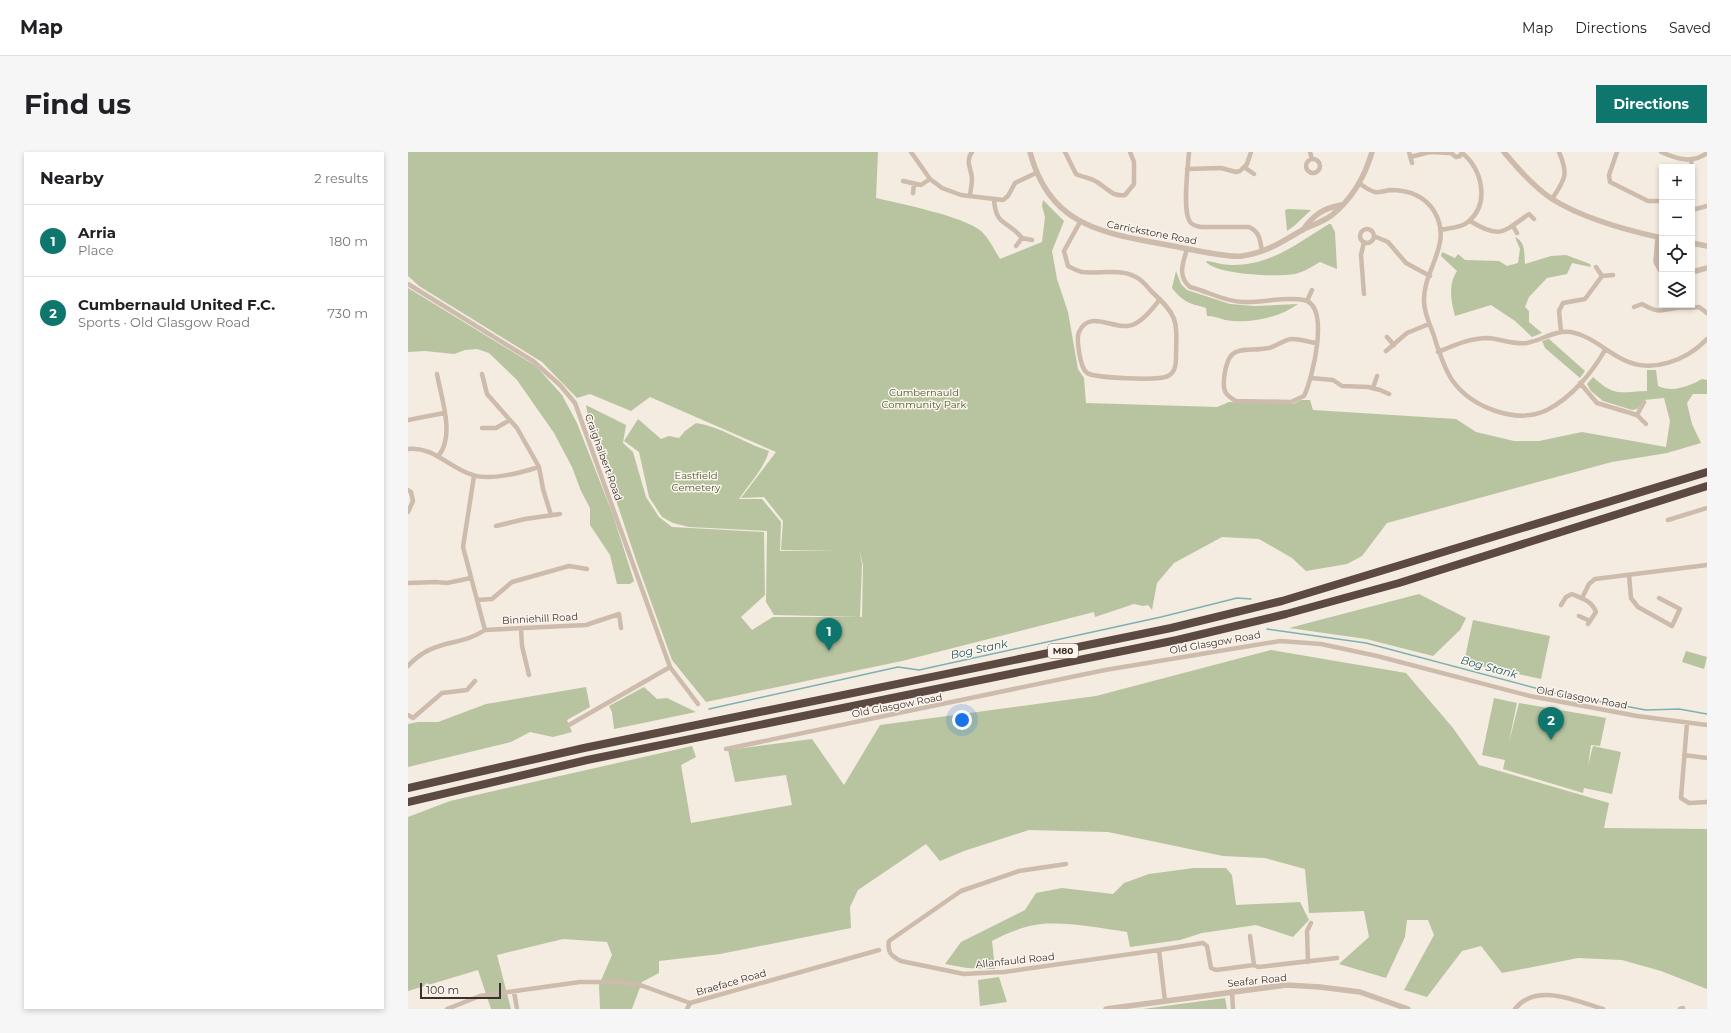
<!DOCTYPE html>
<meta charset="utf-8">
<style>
:root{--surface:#fff;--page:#f6f6f6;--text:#202124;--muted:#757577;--line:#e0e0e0;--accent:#0f766e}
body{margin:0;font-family:Montserrat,sans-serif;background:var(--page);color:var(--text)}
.controls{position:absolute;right:12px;top:12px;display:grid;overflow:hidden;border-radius:0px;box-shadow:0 2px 6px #0003}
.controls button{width:36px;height:36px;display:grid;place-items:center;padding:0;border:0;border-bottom:1px solid var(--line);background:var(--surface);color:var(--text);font:20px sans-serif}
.scale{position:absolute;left:12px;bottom:10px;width:81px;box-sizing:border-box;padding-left:4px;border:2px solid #3b302b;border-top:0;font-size:11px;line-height:14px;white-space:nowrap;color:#3b302b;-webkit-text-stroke:3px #fbf5ee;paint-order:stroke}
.you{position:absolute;left:554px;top:568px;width:14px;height:14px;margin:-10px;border:3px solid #fff;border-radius:50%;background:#1a73e8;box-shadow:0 0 0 6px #1a73e833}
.badge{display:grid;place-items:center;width:26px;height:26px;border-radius:50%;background:var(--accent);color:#fff;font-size:13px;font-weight:700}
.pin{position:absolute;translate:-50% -33px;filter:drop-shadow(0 1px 2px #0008)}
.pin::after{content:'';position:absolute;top:21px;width:14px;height:12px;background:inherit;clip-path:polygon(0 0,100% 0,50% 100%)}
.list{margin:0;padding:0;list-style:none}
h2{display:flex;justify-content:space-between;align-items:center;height:52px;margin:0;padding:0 16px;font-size:17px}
h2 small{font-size:13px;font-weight:400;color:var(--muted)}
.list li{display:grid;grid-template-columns:26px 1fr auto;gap:12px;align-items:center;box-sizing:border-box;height:72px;padding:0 16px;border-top:1px solid var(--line)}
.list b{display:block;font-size:15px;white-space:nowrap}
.list p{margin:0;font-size:13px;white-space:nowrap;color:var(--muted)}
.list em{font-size:13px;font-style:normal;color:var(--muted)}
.icon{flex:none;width:22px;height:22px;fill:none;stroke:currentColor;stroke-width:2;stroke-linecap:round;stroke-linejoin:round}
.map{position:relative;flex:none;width:1299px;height:857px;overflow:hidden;border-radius:0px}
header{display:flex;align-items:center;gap:24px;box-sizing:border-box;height:56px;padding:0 20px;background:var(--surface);border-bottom:1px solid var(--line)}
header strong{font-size:19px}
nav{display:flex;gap:22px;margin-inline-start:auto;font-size:14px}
.intro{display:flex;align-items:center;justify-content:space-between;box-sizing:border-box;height:96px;padding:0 24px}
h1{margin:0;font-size:28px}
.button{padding:10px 18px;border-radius:0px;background:var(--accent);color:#fff;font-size:14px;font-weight:700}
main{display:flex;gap:24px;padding:0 24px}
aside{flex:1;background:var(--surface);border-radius:0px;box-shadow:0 2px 6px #0003}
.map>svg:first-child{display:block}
</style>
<header>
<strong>Map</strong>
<nav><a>Map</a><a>Directions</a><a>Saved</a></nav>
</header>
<div class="intro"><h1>Find us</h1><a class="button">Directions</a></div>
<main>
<aside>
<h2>Nearby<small>2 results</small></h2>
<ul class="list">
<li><span class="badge">1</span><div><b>Arria</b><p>Place</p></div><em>180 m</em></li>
<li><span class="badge">2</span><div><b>Cumbernauld United F.C.</b><p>Sports · Old Glasgow Road</p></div><em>730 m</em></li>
</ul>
</aside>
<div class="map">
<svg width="1299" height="857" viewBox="0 0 1299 857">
<rect width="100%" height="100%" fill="#f4ebe1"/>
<!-- green -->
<path fill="#b8c4a0" d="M0 0H470L468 46C493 52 555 64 573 79 581 86 587 99 592 107L634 90 637 65 634 54 635 48 656 69 644 99 649 127 660 160 670 217 676 226 678 251 809 255 821 250 885 252 893 248H902L905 258 1048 267 1068 280 1106 289H1131L1174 280 1258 295 1262 269 1256 246 1236 248 1229 257 1224 258 1195 249 1183 239 1179 232 1185 225C1207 245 1211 240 1239 239V218H1248L1250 234C1264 241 1282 234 1294 227L1299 228V242H1285L1279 251 1284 272 1293 291 1259 301 1204 310 979 371 954 404 939 412 898 419 884 406 851 387 814 385 766 411 749 431 744 458 740 453 735 454 726 452 687 465 686 460 494 509 298 550 264 508 228 408 180 264 178 253 218 273 215 291 225 300 238 345 251 365 264 375 356 380 357 443 333 465 344 478 365 465H454L455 413 451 397 454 412 452 465 366 463 358 450 359 379 281 375 265 371 254 365 241 345 231 300 216 289 230 267 253 287 261 284 271 286 277 279 288 271C314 275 336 291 361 299 355 318 342 331 331 347H354L373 370 372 399 429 398H373L375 369 356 345 333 346 368 300 242 245 223 259 182 242 169 246 134 210 11 134 0 124Z
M880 57 903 58 886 74 879 79 877 58Z
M921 72H923L927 80 929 117 912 110C905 114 896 120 887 122 869 125 810 123 798 110L799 109C807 110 815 113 823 113 862 114 890 91 921 72Z
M1107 85C1118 90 1116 101 1117 112L1143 104 1158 103 1182 112 1183 115 1164 111 1159 122 1139 126 1121 145 1117 155 1121 159V170L1134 181 1124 185 1107 169 1083 153 1047 164C1043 150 1040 132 1049 119L1033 104 1034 100 1047 106 1050 102 1057 108 1091 109 1099 114 1110 111 1112 97Z
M768 119 773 132 779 138 822 152 847 154 890 152C871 166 841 172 817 168 811 166 805 164 799 164L798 156C781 151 776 151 764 136Z
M0 136 128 214 154 243 169 271 205 363 226 429 222 432H209L202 403 182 373V356L173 339 164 315 146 281 109 228 81 201 69 197 57 198 46 202 17 199 0 200Z
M1141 187 1177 219 1172 226 1137 196 1134 189Z
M1011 442 1058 466 1052 478 1025 504 958 487 881 476Z
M1065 468 1142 484 1133 527 1056 510Z
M863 498 998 521 1045 576 1071 613 1201 651 1196 676 1299 677V837L1253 819 1214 808 1170 806 1094 821 1073 794 1054 799 1019 845 996 838 1026 783 1020 768H999L997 785 978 826 931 812 961 785 956 759 901 761 897 717 857 706 815 704 700 680 621 678 556 699 532 709 518 692 450 738 442 755 443 776 312 802 251 809V821L234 830 224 857H192L191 833 204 803 199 790 155 787 89 803 103 857H83L70 818 0 839V665L42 649 284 594 288 605 273 613 283 671 384 653 378 623 327 630 320 598 404 587 436 633 472 573 688 544Z
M1278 499 1299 505 1296 517 1274 510Z
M178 535 182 555 159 568 164 580 145 585 122 580 103 590 0 615V572L10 570H30L78 552Z
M236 535 249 547 259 546 288 560 206 577 204 560 201 554Z
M1086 546 1109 551 1101 590 1111 551 1198 566 1192 594 1183 593 1180 613 1185 594 1213 600 1204 642 1176 636 1175 641 1095 617 1097 608 1074 603Z
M786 716H818L824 723 828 753 892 750 901 768 885 785 848 773 794 781 772 788 722 795 719 780C692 776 661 770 633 772 616 774 599 781 584 789L587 817 559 816 537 812 553 790 617 758 628 741 654 736 705 742 716 731 741 722Z
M591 825 599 850 572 854 570 828Z
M817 846 819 857H735Z"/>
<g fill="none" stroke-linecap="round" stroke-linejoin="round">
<!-- stream -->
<path stroke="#7fb0b2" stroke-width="1.5" d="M859 477 958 491 1146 541 1238 558 1271 557 1299 562
M301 557 490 515 511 518 753 465 829 446 843 447"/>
<!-- minor -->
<path stroke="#cdbbac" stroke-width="4.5" d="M503 0 522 27 534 36 553 43 595 48 600 44 607 31 628 21
M657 0 668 22C674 25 683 26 689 30 699 36 704 45 717 43L726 32V10L722 0
M781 0C780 15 774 59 782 70 785 74 789 74 793 75H841C852 80 852 88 854 99
M902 0 904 7
M1001 0 1004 11
M1042 0 1048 5 1052 4 1054 0
M1209 0 1201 23 1202 30 1240 49H1254
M1253 0C1269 7 1284 12 1299 1
M1002 5 1022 0 1042 1
M898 14a7 7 0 1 1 14 0a7 7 0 1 1-14 0Z
M1283 8 1284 15
M836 15 846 22
M779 17 813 16 828 20 832 19 839 12 843 0
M495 29 513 33 522 27
M951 31C955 34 962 39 967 40 971 41 977 39 982 38 1000 38 1016 43 1026 59 1046 92 1015 117 1016 149 1016 160 1021 171 1025 181 1030 197 1035 214 1044 228 1063 255 1108 273 1139 258 1163 246 1184 221 1197 198
M505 41 506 32
M562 43C563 37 564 31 564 26 563 16 557 9 564 0
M1144 47C1157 27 1161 23 1151 0
M586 48C588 75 600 68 614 86L624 88
M1284 58 1299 54
M1062 69C1092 87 1094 81 1121 62L1126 67
M672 70 656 99 660 114C664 116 669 119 674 120 691 122 712 116 728 125 734 128 739 134 743 139 770 164 769 167 768 203 768 211 768 220 760 224 751 229 687 226 679 221 672 216 668 187 671 180 681 158 703 176 720 174 732 173 745 156 752 147
M1105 74 1109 81
M952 84a7 7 0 1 1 14 0a7 7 0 1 1-14 0Z
M1032 78C1041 76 1054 76 1061 69 1082 51 1074 16 1054 1
M966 84 980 90 998 111 1022 124
M608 94 614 86
M779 97C775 111 769 124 782 135 799 139 817 150 835 150 855 151 877 144 896 148 923 154 904 228 896 244L883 250 828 249C817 243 815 239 816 227 820 189 834 201 861 196 869 194 877 187 884 187 892 187 901 190 909 191
M1188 115 1194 124
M0 132 125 209 152 233 167 251 262 515 290 552
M956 142 953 103 956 90
M899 149 904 138
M1226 155 1234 152C1250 161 1251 159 1268 156 1275 155 1283 156 1291 155L1299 161
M1153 180 1151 159 1155 151 1177 147 1194 124 1205 123
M979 185 986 193
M978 199 999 181 1021 172
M1030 200C1047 193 1062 186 1080 186 1092 187 1107 193 1119 191 1135 188 1146 178 1163 180 1184 184 1197 199 1216 208 1244 222 1279 208 1299 187
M29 222C33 245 47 283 31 303
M74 222 79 242 109 276 131 315 135 337 143 363
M903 226 925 228 934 234 960 235 972 238 981 242
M1172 231 1189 251 1229 263 1238 272
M965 236 969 224
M1229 263 1236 250
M0 268 36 261
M74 276H88L102 268
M0 297C26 294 42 317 65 323 82 329 115 320 131 315
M0 338 3 340 5 349 0 360
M1260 368 1299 356
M88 374 117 367 152 362
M1221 423 1223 446 1230 455 1264 474 1272 457 1251 446
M0 431 28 430 39 431 63 426
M1174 446 1181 432 1187 427 1299 413
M69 448 84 447 104 430 161 414 179 417
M1153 453 1158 445 1164 442C1174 446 1184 449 1188 460L1180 472
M1171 464 1182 469
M113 476 114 494 121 523
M77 478 178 473 211 462 213 476
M0 514C25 486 52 495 77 478L55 395 66 324
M0 563 5 566 34 541 59 538 67 529
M1279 571 1273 646 1281 651 1299 650
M161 573 262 515
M318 597 697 518 872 489 913 492 969 504 1122 544 1229 564 1299 573
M1276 603 1299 606
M658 712 611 719 553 739 481 789C479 800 483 804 493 809L556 822 573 821 596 820 751 798 757 849
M842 784 846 813
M751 798 795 791 799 794 803 816 808 818 846 813 850 815 929 806
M900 810 899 779 903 771
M824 839 825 857
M106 840 109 857
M39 857 72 844 172 830H211L235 834 282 851 471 798
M279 857 282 851
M1107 857C1128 830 1169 849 1195 857
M1272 857 1275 856"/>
<!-- tertiary -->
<path stroke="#cdbbac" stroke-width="5.5" d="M622 0C642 77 698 81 765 94 781 97 819 106 834 104 857 101 874 90 894 78 904 73 915 70 924 63 944 47 957 24 964 0
M1096 0C1110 17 1126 35 1144 47 1176 67 1217 78 1254 86
M895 78C905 63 916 56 933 53
M1250 85 1248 110 1254 121
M1284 91 1299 94
M1284 120 1299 116
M698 857 878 833 912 835 952 840 1000 857"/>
<!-- motorway -->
<path stroke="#5c4a42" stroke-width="8" d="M0 636 176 596 763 476 874 449 1299 320
M0 650 179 608 769 488 878 462 991 431 1299 334"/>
</g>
<g text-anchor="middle" stroke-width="3" stroke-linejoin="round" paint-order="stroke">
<!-- shield labels -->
<rect fill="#fbf5ee" stroke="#756b66" stroke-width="1" x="640" y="492" width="30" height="14" rx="3"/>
<g font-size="9" font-weight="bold" fill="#3b302b">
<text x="655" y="502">M80</text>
</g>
<!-- street labels -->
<g font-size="10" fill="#3b302b" stroke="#fbf5ee">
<text transform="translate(744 80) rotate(11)" y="4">Carrickstone Road</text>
<text transform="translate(196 305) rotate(70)" y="4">Craighalbert Road</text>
<text transform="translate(132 466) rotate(-3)" y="4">Binniehill Road</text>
<text transform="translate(807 490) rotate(-10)" y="4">Old Glasgow Road</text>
<text transform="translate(1174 545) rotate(10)" y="4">Old Glasgow Road</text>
<text transform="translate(489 553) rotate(-11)" y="4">Old Glasgow Road</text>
<text transform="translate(607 808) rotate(-6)" y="4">Allanfauld Road</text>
<text transform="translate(849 828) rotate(-6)" y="4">Seafar Road</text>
<text transform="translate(323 830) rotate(-16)" y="4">Braeface Road</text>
</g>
<!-- park labels -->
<g font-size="10" fill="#4a5a2e" stroke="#fbf5ee">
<text x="516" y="244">Cumbernauld<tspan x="516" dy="12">Community Park</tspan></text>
<text x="288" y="327">Eastfield<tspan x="288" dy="12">Cemetery</tspan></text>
</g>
<!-- water labels -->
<g font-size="11" font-style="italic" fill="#1f5a5e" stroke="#fbf5ee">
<text transform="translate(571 497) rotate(-12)" y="4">Bog Stank</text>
<text transform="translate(1081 515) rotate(15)" y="4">Bog Stank</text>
</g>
</g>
</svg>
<div class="controls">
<button>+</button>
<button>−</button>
<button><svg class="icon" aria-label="locate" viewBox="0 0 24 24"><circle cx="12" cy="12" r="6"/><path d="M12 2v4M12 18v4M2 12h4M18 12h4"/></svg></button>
<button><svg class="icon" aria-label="layers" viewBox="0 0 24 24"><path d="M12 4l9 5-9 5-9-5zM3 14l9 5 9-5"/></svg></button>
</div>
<div class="scale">100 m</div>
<div class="you"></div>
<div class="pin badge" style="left:421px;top:499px">1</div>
<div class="pin badge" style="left:1143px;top:588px">2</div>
</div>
</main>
